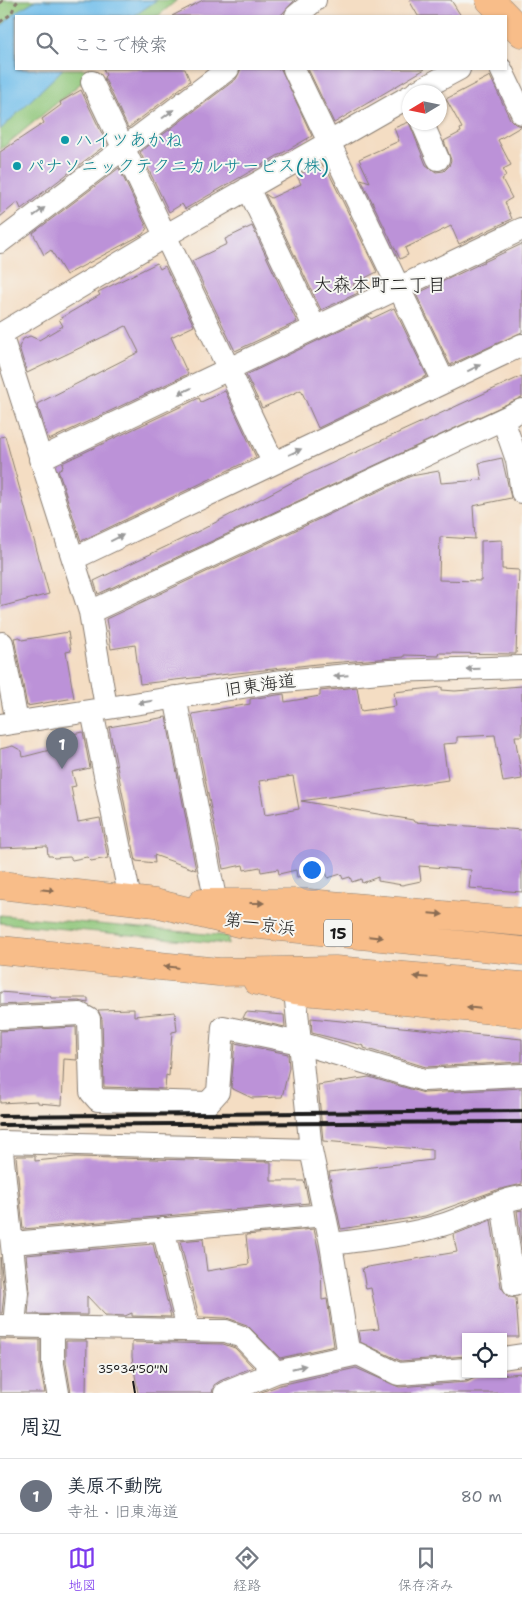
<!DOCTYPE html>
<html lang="ja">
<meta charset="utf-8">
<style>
:root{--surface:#fff;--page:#f6f6f7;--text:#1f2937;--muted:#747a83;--line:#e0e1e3;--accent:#7c3aed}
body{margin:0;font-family:"Shantell Sans","Klee One",sans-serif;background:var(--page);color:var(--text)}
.controls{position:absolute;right:15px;bottom:15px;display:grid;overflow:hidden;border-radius:0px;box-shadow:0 1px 4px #0004}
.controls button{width:45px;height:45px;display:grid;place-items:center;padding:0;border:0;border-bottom:1px solid var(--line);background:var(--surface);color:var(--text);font:25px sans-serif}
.compass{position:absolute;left:402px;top:85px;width:45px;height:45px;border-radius:50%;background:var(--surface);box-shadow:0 1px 4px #0004;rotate:260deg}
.you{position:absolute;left:311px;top:869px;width:18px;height:18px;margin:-12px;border:4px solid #fff;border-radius:50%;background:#1a73e8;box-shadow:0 0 0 8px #1a73e833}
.badge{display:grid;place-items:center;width:32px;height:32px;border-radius:50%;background:var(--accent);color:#fff;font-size:16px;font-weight:700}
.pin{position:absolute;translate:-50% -41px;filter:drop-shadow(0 1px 2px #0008)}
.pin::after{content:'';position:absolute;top:26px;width:18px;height:15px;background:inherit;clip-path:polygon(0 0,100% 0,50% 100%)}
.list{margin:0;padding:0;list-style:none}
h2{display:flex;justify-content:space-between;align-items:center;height:65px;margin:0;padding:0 20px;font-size:21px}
h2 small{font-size:16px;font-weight:400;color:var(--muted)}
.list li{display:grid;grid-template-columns:32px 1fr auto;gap:15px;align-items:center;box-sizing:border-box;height:75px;padding:0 20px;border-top:1px solid var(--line)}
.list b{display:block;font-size:19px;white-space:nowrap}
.list p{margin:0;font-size:16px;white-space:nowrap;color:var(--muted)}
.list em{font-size:16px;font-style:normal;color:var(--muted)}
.icon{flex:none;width:28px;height:28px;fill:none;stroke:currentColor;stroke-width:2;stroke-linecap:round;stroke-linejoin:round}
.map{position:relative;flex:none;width:522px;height:1393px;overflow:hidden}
.search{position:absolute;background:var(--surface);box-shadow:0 1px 4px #0004;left:15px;right:15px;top:15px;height:55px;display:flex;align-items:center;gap:12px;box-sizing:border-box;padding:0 18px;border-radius:0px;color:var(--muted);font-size:19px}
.sheet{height:140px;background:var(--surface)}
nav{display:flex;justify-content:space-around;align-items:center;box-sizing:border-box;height:70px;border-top:1px solid var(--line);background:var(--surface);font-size:14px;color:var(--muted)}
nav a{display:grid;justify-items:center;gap:2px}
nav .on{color:var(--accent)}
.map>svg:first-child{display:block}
</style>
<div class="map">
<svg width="522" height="1393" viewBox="0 0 522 1393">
<rect width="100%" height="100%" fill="#f6f6f2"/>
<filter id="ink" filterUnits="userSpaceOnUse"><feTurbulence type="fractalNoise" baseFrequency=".02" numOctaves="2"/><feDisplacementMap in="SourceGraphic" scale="10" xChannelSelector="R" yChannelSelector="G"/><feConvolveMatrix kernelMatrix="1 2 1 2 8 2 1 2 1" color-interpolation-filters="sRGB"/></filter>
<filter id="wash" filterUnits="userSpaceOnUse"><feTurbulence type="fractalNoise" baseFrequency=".0096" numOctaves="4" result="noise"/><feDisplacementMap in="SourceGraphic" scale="20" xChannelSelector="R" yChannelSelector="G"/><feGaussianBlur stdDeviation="1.12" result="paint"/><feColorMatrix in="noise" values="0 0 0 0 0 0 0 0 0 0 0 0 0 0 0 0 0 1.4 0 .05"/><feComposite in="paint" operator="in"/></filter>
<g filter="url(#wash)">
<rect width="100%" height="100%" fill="#f4ddc3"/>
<!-- green -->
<path fill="#8fc679" stroke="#56714a" d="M0 0H177L158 16H16V69H98L0 150Z
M0 915 228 936V944L0 923Z"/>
<!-- water -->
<path fill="#70bdea" stroke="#466c83" d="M36 0H157L134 16H16V69H63L0 130V27L17 11Z"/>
<g id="blocks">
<!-- building -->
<path fill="#bc92d8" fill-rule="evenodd" d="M203 0H295L280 16H172Z
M409 0H451L461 16H418Z
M103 69H185L190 81 128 128 104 77 106 75Z
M241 69H281L312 136 185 209 182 204 169 212 140 152 236 79Z
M308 69H425L334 123Z
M490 76 510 119 515 124 522 126 498 140 511 165 503 169 506 176 502 179 512 198 505 202 512 219 459 244 451 226 405 248 408 255 400 259 361 179 370 182 359 159 399 141 394 128 409 122 426 165 436 172 444 171 449 166 451 160 444 141 461 132 460 129 462 128 446 99Z
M81 90 107 144 21 209 18 202 0 217V152L44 123 42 119 61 105 60 102Z
M318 164 326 167 377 272 353 284 358 293 321 310 265 194 271 198 301 184 297 176Z
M119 168 147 228 143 234 66 275 51 250 44 255 33 233Z
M252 226 297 322 235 351 192 261 227 244 225 239Z
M522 244V332L450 365 416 294Z
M157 263 160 269 165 266 194 326 171 337 188 374 49 440 37 404 139 352 126 326 27 373 19 347 23 339 30 336 39 340 63 326 59 319 100 295 98 292Z
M394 308 427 376 318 428 301 390 262 408 246 375 369 316 371 319Z
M522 376V397L98 594 94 581 203 529 302 477Z
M225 391 256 457 81 541 58 470 63 467 62 463 199 398 201 402Z
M5 436 49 594 0 607V437Z
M502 458 511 498 473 506 475 539 440 537 439 580 481 581V541L502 540V569L519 570 516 654 438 653 439 656 404 655V657L317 664 140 684 135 645 111 649 106 619 411 476 439 471 441 483 482 480 479 463Z
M68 632 71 651 66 652 74 698 27 706 14 638 20 637 22 640Z
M522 686V736H515L522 779 503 782 495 735 457 737V743L443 744 448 780 301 801 413 820 414 822 522 830V892L469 888 471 870 419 866 421 881 402 885 378 881V877L362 883 361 879 352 882 350 877 343 879 341 874 328 878 326 872 297 877 296 870 279 874 278 869 261 872 260 867 244 870 243 865 223 869 192 714 250 704V699L284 694 285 702 320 696V691L357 687 361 711 396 706 394 692 442 687V690L455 691ZM293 776 299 809 265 815 259 781Z
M166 717 196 870 154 855 155 863 136 861 109 727Z
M83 732 90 768 72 772 76 786 71 787 78 822 100 818 108 858 91 861 87 857 72 860 70 857 54 858 52 856H48L47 846 0 848V749L13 746 22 751 23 757 69 745 67 735Z
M0 992 50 996 51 998H88V1003L79 1001 0 1005Z
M134 1009V1016L175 1012 177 1031 172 1032 169 1076 166 1075 165 1089 104 1087 102 1019 98 1010Z
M246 1012 284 1015 285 1027 243 1018Z
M311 1018 522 1039V1062L426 1067 364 1048V1046L312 1033Z
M76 1027 77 1060 64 1059 62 1105 38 1103V1101L0 1103V1031Z
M235 1043 288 1054 289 1068 282 1097 252 1098 231 1088Z
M369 1077 424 1093 522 1088V1184L497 1190 425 1216 341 1229 329 1172 432 1160V1150L323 1141 318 1085Z
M16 1156H35V1161L76 1157 271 1162V1181H304L309 1203 23 1229Z
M522 1210V1249L517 1211Z
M491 1220 501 1287 509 1297 516 1298 519 1337H466V1356L401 1361 360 1342 358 1331 379 1329 371 1288 366 1289 362 1268 457 1252 453 1235Z
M314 1229 321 1263 322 1300 327 1299 334 1346 280 1358 247 1325 227 1318 199 1317 180 1241 203 1239 207 1271 249 1264 246 1235Z
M153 1244 171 1317 132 1316V1313L125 1316 105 1315 87 1296V1315L28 1314 30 1292 26 1255Z
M0 1257 4 1293 2 1313H0Z
M0 1339 40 1340V1366L45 1393H0Z
M66 1341H87L86 1393H71L66 1363Z
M132 1342 223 1344 235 1348 253 1367 220 1381 214 1385 212 1393H138L132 1357Z
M356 1368 399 1387 467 1382 476 1377 522 1373V1393H259L280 1385Z"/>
</g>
</g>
<g filter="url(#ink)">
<use href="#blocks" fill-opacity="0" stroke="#887c70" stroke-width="1"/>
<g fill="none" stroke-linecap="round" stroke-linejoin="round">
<defs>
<path id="minor" d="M296 16 315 0
M294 69 444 382
M501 69 522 113
M92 82 273 462
M416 92 459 69
M422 122 438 159
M248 188 315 328
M0 242 228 69
M503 420 517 460 522 492
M40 459 522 229
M73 559 522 345
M90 612 522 410
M2 643 17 722
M175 697 216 903
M106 707 90 612 1 334 165 236 410 96
M92 711 130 899
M0 725 274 682 390 671 522 667
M0 1018 80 1014 89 1019 91 1092 98 1100 208 1103 218 1092 223 1027 300 1043 295 990
M502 1202 514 1285
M163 1229 188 1329
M13 1243 325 1215
M331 1244 311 1150 300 1043 424 1080 522 1075
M0 1326 226 1331 242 1337 276 1372
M14 1326 17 1293 1 1142 311 1150
M53 1326V1364L58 1393
M349 1356 331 1244C368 1239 406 1236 442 1225 469 1217 494 1201 522 1197
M503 1358 522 1355
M225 1393 276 1372 358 1354 398 1374 466 1369"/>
<path id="major" d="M490 0 522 33"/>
<path id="highway" d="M0 885 155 903 238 923 522 951
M202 903H308L522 922
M0 950 219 972 335 970 522 986
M257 981 295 990 522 1013"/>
</defs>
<!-- minor casing -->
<use href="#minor" stroke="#887c70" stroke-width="24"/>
<!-- major casing -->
<use href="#major" stroke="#887c70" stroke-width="29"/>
<!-- highway casing -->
<use href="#highway" stroke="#887c70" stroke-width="29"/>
<!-- path -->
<path stroke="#887c70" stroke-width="3" stroke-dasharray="4 4" stroke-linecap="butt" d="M0 3 4 0
M0 22 11 14 16 3 20 0"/>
<!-- minor -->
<use href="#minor" stroke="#fff" stroke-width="22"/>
<!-- major -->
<use href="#major" stroke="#f8bd89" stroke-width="28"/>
<!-- highway -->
<use href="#highway" stroke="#f8bd89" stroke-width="28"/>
<!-- rail -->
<path stroke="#1c1c1c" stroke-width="4" d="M0 1116 522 1111
M0 1125 522 1122"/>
</g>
<!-- one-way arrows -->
<defs><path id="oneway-solid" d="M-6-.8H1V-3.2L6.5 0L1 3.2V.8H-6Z" transform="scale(1.25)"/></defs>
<g fill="#999">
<use href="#oneway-solid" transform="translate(168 114) rotate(-37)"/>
<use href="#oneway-solid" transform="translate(39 212) rotate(-37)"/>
<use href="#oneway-solid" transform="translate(474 368) rotate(-26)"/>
<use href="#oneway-solid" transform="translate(185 391) rotate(155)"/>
<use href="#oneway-solid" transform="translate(295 452) rotate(-25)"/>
<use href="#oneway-solid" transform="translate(117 538) rotate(-26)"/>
<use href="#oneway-solid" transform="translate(473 669) rotate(178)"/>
<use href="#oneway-solid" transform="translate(341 676) rotate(175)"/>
<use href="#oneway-solid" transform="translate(145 702) rotate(171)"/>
<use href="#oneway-solid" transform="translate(299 1367) rotate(-13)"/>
</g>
<g fill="#8a6c52">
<use href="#oneway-solid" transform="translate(48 890) rotate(6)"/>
<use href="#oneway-solid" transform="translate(257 903)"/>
<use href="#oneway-solid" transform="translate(436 914) rotate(5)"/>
<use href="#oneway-solid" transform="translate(376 937) rotate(6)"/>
<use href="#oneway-solid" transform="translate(171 967) rotate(-174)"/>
<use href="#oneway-solid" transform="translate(421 977) rotate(-175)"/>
<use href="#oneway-solid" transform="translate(473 1008) rotate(-174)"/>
</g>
</g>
<!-- ticks -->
<path fill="none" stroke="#1c1c1c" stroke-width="2" d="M133 1381 135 1393"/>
<!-- markers -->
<g fill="#0f9aa8" stroke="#f6f6f2" stroke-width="2">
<circle cx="65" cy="140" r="5"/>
<circle cx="17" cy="166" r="5"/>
</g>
<g text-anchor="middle" stroke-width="4" stroke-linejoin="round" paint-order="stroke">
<!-- shield labels -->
<rect fill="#f6f6f2" stroke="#5d5d5c" stroke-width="1" x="324" y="919.5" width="28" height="27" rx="4"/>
<g font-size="16" font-weight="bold" fill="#1c1c1c">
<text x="338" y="939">15</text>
</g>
<!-- culture labels -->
<g font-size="18" fill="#0d838f" stroke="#f6f6f2" text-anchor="start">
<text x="75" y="146">ハイツあかね</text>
<text x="27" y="172">パナソニックテクニカルサービス(株)</text>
</g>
<!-- street labels -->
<g font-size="18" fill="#1c1c1c" stroke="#f6f6f2">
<text transform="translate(260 685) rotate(-8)" y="6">旧東海道</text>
<text transform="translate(260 924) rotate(8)" y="6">第一京浜</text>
</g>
<!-- neighbourhood labels -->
<g font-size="19" fill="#1c1c1c" stroke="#f6f6f2">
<text x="380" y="291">大森本町二丁目</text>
</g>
</g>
<g font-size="12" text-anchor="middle" fill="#1c1c1c" stroke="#f6f6f2" stroke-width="4" stroke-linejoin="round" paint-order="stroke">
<text x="133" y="1373">35°34'50"N</text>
</g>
</svg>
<div class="controls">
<button><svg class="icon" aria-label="locate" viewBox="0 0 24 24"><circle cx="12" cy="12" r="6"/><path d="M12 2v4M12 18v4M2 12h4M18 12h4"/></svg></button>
</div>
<svg class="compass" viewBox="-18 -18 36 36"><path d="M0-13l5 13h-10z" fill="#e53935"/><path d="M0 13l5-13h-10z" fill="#747a83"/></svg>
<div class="you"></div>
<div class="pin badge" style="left:62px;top:769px;background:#6b7280">1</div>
<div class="search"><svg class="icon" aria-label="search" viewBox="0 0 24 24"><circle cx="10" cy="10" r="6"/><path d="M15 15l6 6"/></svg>ここで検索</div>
</div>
<section class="sheet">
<h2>周辺<small></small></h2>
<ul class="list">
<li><span class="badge" style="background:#6b7280">1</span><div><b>美原不動院</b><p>寺社 · 旧東海道</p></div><em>80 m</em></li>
</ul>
</section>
<nav>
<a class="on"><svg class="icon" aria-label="map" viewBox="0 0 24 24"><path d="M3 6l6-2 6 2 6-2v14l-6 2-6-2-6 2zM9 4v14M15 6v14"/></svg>地図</a>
<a><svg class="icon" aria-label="directions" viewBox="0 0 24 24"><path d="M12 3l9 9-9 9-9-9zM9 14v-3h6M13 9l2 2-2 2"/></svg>経路</a>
<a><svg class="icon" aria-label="saved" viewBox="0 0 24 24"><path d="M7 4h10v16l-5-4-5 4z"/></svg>保存済み</a>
</nav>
